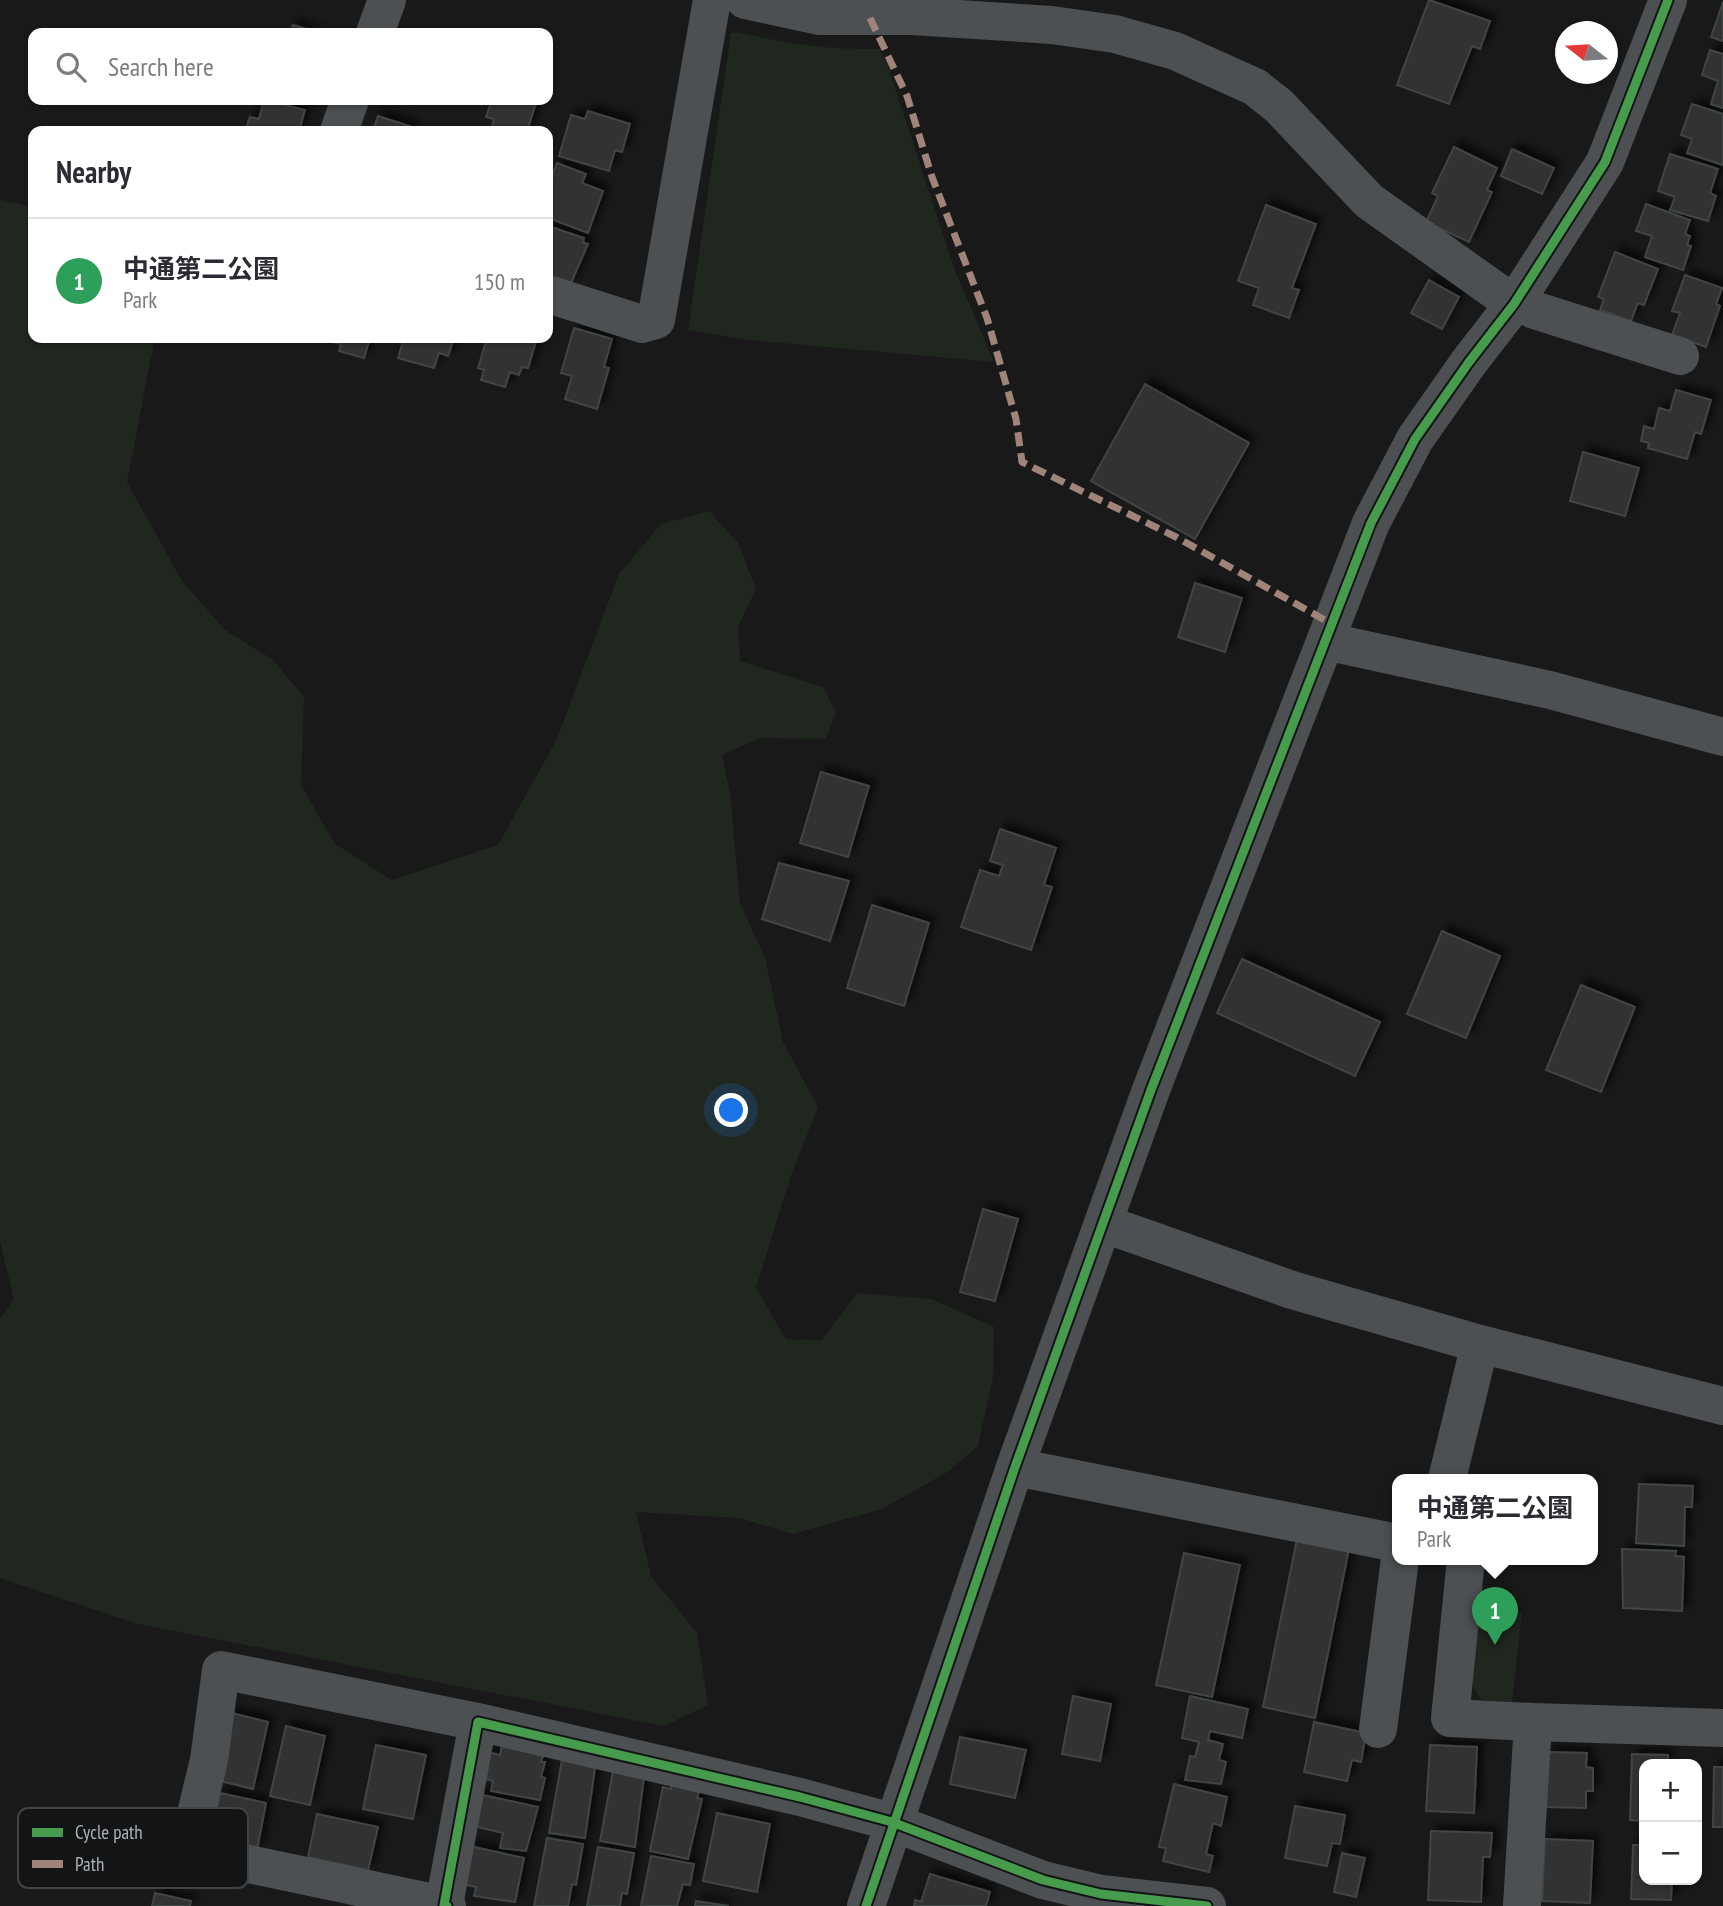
<!DOCTYPE html>
<meta charset="utf-8">
<style>
:root{--surface:#fff;--page:#f7f7f7;--text:#2b2b33;--muted:#7c7c81;--line:#e1e1e2;--accent:#0b8043}
body{margin:0;font-family:"PT Sans Narrow","Noto Sans JP",sans-serif;background:var(--page);color:var(--text)}
.controls{position:absolute;right:21px;bottom:21px;display:grid;overflow:hidden;border-radius:14px;box-shadow:0 2px 5px #0004}
.controls button{width:63px;height:63px;display:grid;place-items:center;padding:0;border:0;border-bottom:2px solid var(--line);background:var(--surface);color:var(--text);font:35px sans-serif}
.compass{position:absolute;left:1555px;top:21px;width:63px;height:63px;border-radius:50%;background:var(--surface);box-shadow:0 2px 5px #0004;rotate:287deg}
.you{position:absolute;left:732px;top:1111px;width:24px;height:24px;margin:-18px;border:5px solid #fff;border-radius:50%;background:#1a73e8;box-shadow:0 0 0 10px #1a73e833}
.badge{display:grid;place-items:center;width:46px;height:46px;border-radius:50%;background:var(--accent);color:#fff;font-size:23px;font-weight:700}
.pin{position:absolute;translate:-50% -58px;filter:drop-shadow(0 2px 4px #0008)}
.pin::after{content:'';position:absolute;top:37px;width:24px;height:21px;background:inherit;clip-path:polygon(0 0,100% 0,50% 100%)}
.popup{position:absolute;left:1392px;top:1474px;width:206px;height:91px;box-sizing:border-box;display:grid;place-content:center;border-radius:14px;background:var(--surface);filter:drop-shadow(0 2px 5px #0005);font-size:23px;white-space:nowrap;color:var(--muted)}
.popup b{font-size:26px;color:var(--text)}
.popup::after{content:'';position:absolute;left:50%;top:100%;margin-left:-14px;border:14px solid transparent;border-top-color:var(--surface)}
.list{margin:0;padding:0;list-style:none}
h2{display:flex;justify-content:space-between;align-items:center;height:91px;margin:0;padding:0 28px;font-size:30px}
h2 small{font-size:23px;font-weight:400;color:var(--muted)}
.list li{display:grid;grid-template-columns:46px 1fr auto;gap:21px;align-items:center;box-sizing:border-box;height:126px;padding:0 28px;border-top:2px solid var(--line)}
.list b{display:block;font-size:26px;white-space:nowrap}
.list p{margin:0;font-size:23px;white-space:nowrap;color:var(--muted)}
.list em{font-size:23px;font-style:normal;color:var(--muted)}
.icon{flex:none;width:38px;height:38px;fill:none;stroke:currentColor;stroke-width:2;stroke-linecap:round;stroke-linejoin:round}
.map{position:relative;flex:none;width:1723px;height:1906px;overflow:hidden}
.search{position:absolute;background:var(--surface);box-shadow:0 2px 5px #0004;left:28px;top:28px;width:525px;height:77px;display:flex;align-items:center;gap:18px;box-sizing:border-box;padding:0 24px;border-radius:14px;color:var(--muted);font-size:26px}
.panel{position:absolute;background:var(--surface);box-shadow:0 2px 5px #0004;left:28px;top:126px;width:525px;height:217px;border-radius:14px}
.map>svg:first-child{display:block}
</style>
<div class="map">
<svg width="1723" height="1906" viewBox="0 0 1723 1906">
<defs>
<filter id="shadow"><feDropShadow dx="6" dy="-6" stdDeviation="3.5" flood-color="#0009"/></filter>
</defs>
<rect width="100%" height="100%" fill="#191919"/>
<!-- green -->
<path fill="#20271f" d="M738 32C786 44 830 50 879 49L888 66 954 268 994 362 748 340 688 330 731 33Z
M0 200 33 207V338H155L127 482 182 581 225 630 272 659 304 697 301 785 335 844 392 880 498 845 556 741 619 574 661 524 709 511 738 543 756 589 738 627 740 661 823 687 836 712 826 739 760 738 722 755 730 792 740 903 765 958 783 1042 818 1107 791 1175 756 1288 786 1339 821 1340 858 1293 932 1299 994 1327 993 1377 978 1446 949 1471 882 1509 792 1534 740 1518 636 1512 651 1576 697 1633 708 1705 664 1726 138 1624 0 1578V1319L14 1300 0 1241Z
M1474 1608 1522 1612 1512 1703 1482 1700 1468 1679Z"/>
<!-- building -->
<path fill="#323233" stroke="#414445" stroke-width="2" filter="url(#shadow)" d="M1429 0 1490 21 1480 49 1472 46 1449 104 1397 85Z
M1723 2V41L1711 37Z
M293 25 320 33H290Z
M1710 50 1723 54V108L1711 104 1718 81 1702 75Z
M264 100 305 110 299 131H245L250 117 259 119Z
M492 100H537L527 131 492 127 494 119 486 117Z
M1692 104 1723 114V165L1687 153 1692 139 1681 135Z
M588 111 630 124 622 152 615 150 609 171 559 156 571 115 585 119Z
M378 116 412 127 411 131H373Z
M1454 147 1497 168 1487 190 1492 192 1469 242 1426 222 1438 196 1432 193Z
M1512 149 1554 168 1542 194 1501 176Z
M1670 154 1718 169 1710 193 1716 196 1708 221 1670 210 1675 197 1658 191Z
M557 163 586 174 582 183 603 191 588 233 548 218 552 203 548 201V188Z
M1646 204 1690 220 1685 234 1690 236 1687 245 1691 246 1683 270 1645 257 1652 236 1636 231Z
M1266 205 1316 224 1292 288 1299 290 1289 318 1253 305 1259 288 1238 281Z
M548 226 584 238 583 243 588 244 571 283 548 276Z
M1615 252 1658 269 1644 305 1638 303 1631 321 1600 310 1604 299 1598 297Z
M1685 275 1722 288 1716 304 1720 306 1706 347 1672 335 1680 313 1672 311Z
M1429 280 1459 297 1442 329 1411 313Z
M574 328 612 339 604 367 609 368 597 409 565 399 572 376 561 373Z
M317 338H370L364 358 339 351 341 344Z
M404 338H454L448 356 439 353 434 368 398 358Z
M487 338H537L528 368 522 367 519 375 510 372 505 387 481 380 484 370 478 368Z
M1145 384 1249 443 1195 539 1091 481Z
M1676 390 1711 400 1701 434 1695 432 1687 459 1648 448 1649 443 1641 441 1644 426 1654 429 1659 408 1670 411Z
M1583 452 1639 468 1625 516 1570 501Z
M1195 583 1242 598 1225 652 1178 637Z
M821 772 869 786 848 857 800 843Z
M1000 829 1056 848 1044 885 1052 887 1031 950 961 927 980 870 999 876 1003 865 990 861Z
M779 863 849 881 830 941 762 919Z
M872 905 929 923 904 1006 847 988Z
M1442 931 1500 956 1466 1038 1407 1014Z
M1242 959 1380 1022 1355 1076 1217 1013Z
M1581 985 1635 1007 1601 1092 1546 1070Z
M983 1209 1018 1219 995 1301 960 1292Z
M1639 1484 1693 1486 1692 1507H1685L1684 1546 1636 1543Z
M1298 1534 1350 1544 1315 1718 1263 1707Z
M1622 1549 1676 1551 1675 1556 1684 1557 1682 1611 1623 1608Z
M1184 1553 1240 1565 1212 1697 1156 1685Z
M1073 1696 1111 1704 1100 1761 1062 1754Z
M1190 1696 1248 1709 1242 1738 1210 1731 1208 1740 1223 1744 1219 1760 1226 1762 1221 1784 1185 1780 1190 1756 1195 1757 1199 1742 1182 1738Z
M228 1712 268 1722 253 1789 212 1779Z
M1314 1722 1366 1733 1361 1762 1352 1760 1347 1781 1304 1772Z
M286 1726 325 1736 310 1805 270 1796Z
M960 1737 1026 1750 1015 1798 950 1784Z
M376 1745 426 1755 413 1819 363 1809Z
M1430 1745 1477 1747 1474 1813 1426 1811Z
M502 1746 543 1756 541 1762H545L541 1777 545 1778 540 1800 491 1791 493 1781 482 1778 488 1752 500 1755Z
M1548 1752 1587 1753 1586 1767 1593 1768V1791H1586V1808L1546 1807Z
M1632 1754 1668 1755V1762H1672L1644 1764V1821L1630 1820Z
M562 1760 595 1768 585 1838 549 1833Z
M1714 1767H1723V1827H1713Z
M613 1771 644 1777 635 1847 600 1841Z
M1174 1784 1227 1797 1221 1826 1213 1823 1206 1854 1213 1856 1209 1872 1163 1861 1166 1848 1159 1847Z
M671 1785 699 1791 697 1798 702 1799 688 1859 650 1851 663 1787 671 1789Z
M220 1793 266 1803 257 1850 210 1839Z
M478 1794 538 1807 526 1851 500 1848 503 1833 477 1827Z
M1295 1806 1345 1815 1340 1844 1332 1843 1327 1866 1285 1858Z
M717 1813 770 1824 757 1892 703 1881Z
M317 1814 378 1827 368 1870 308 1857Z
M1431 1831 1492 1833 1490 1857H1483L1481 1902 1428 1900Z
M547 1838 583 1844 576 1885 572 1884 568 1906H534Z
M1545 1839 1593 1841 1590 1903 1542 1901Z
M1633 1845H1644V1880H1672L1671 1900 1631 1899Z
M470 1846 524 1858 515 1902 474 1896 476 1887 462 1884Z
M598 1847 634 1853 627 1894 622 1893 620 1906H587Z
M1342 1853 1365 1858 1356 1897 1334 1892Z
M651 1856 694 1864 690 1885 683 1884 677 1906H641Z
M930 1874 990 1892 986 1906H914L915 1900 921 1902Z
M155 1893 191 1901 190 1906H152Z
M696 1901 729 1906H695Z"/>
<g fill="none" stroke-linecap="round" stroke-linejoin="round">
<!-- minor -->
<path stroke="#4d5052" stroke-width="38" d="M745 0 819 16H912L1052 25 1115 34 1175 51 1255 87 1279 106 1369 201 1514 304
M375 33 387 0
M339 131 350 100
M548 294 642 324 656 320 712 0
M1518 298 1534 310 1680 356
M1325 641 1550 690 1723 737
M1105 1224 1292 1290 1480 1344 1723 1406
M1015 1467 1397 1543
M1447 1479 1480 1344
M1466 1559 1450 1718 1533 1722 1522 1906
M1533 1722 1723 1728
M1378 1729 1400 1559
M444 1905 187 1851 209 1760 221 1670 478 1722
M447 1906 444 1905 478 1722 800 1797 892 1822 1043 1880 1101 1894 1207 1906
M866 1906 1015 1467 1151 1090 1371 523 1415 439 1469 362 1514 304 1605 162 1668 0"/>
<!-- quiet -->
<path stroke="#a18479" stroke-width="7" stroke-dasharray="14 7" stroke-linecap="butt" d="M870 18 907 96 932 177 987 318 1016 419 1022 462 1176 537 1332 624"/>
<defs>
<path id="cycleway" d="M447 1906 444 1905 478 1722 800 1797 892 1822 1043 1880 1101 1894 1207 1906
M866 1906 1015 1467 1151 1090 1371 523 1415 439 1469 362 1514 304 1605 162 1668 0"/>
</defs>
<!-- cycleway casing -->
<use href="#cycleway" stroke="#131415" stroke-width="13"/>
<!-- cycleway -->
<use href="#cycleway" stroke="#469c4c" stroke-width="9"/>
</g>
<!-- legend -->
<rect x="18" y="1808" width="230" height="80" rx="10" fill="#131415" stroke="#414447" stroke-width="2"/>
<rect x="32" y="1828" width="31" height="9" fill="#469c4c"/>
<rect x="32" y="1860" width="31" height="8" fill="#a18479"/>
<g font-size="19" fill="#abb3ba">
<text x="75" y="1839">Cycle path</text>
<text x="75" y="1871">Path</text>
</g>
</svg>
<div class="controls">
<button>+</button>
<button>−</button>
</div>
<svg class="compass" viewBox="-18 -18 36 36"><path d="M0-13l5 13h-10z" fill="#e53935"/><path d="M0 13l5-13h-10z" fill="#7c7c81"/></svg>
<div class="you"></div>
<div class="pin badge" style="left:1495px;top:1645px;background:#2e9e5b">1</div>
<div class="popup"><b>中通第二公園</b>Park</div>
<div class="search"><svg class="icon" aria-label="search" viewBox="0 0 24 24"><circle cx="10" cy="10" r="6"/><path d="M15 15l6 6"/></svg>Search here</div>
<section class="panel">
<h2>Nearby<small></small></h2>
<ul class="list">
<li><span class="badge" style="background:#2e9e5b">1</span><div><b>中通第二公園</b><p>Park</p></div><em>150 m</em></li>
</ul>
</section>
</div>
